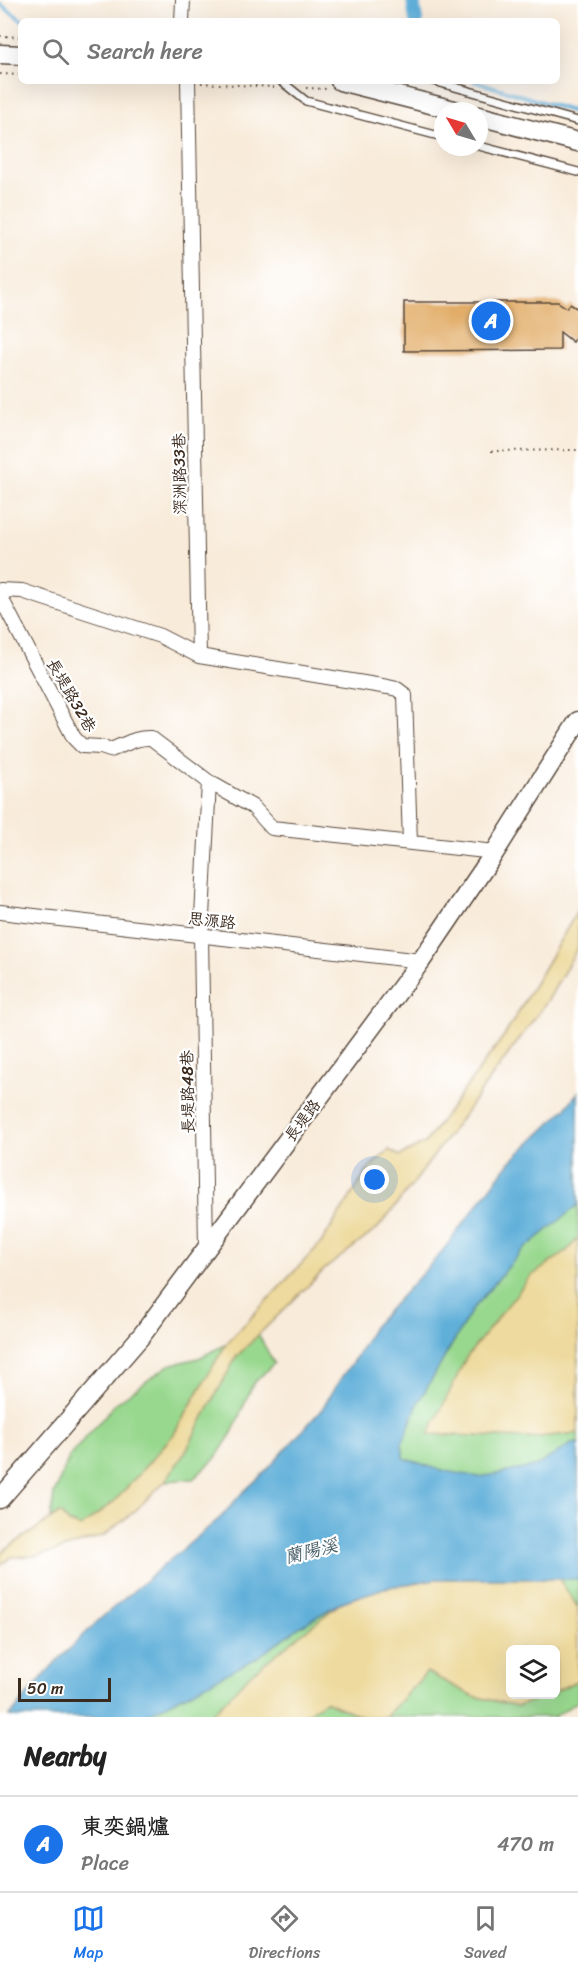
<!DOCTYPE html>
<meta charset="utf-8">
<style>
:root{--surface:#fff;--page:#f2f2f2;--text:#222;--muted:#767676;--line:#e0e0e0;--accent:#1a73e8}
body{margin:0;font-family:Sriracha,"LXGW WenKai TC",sans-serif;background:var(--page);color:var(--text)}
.controls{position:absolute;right:18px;bottom:18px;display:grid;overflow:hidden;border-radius:9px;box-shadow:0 6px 24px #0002}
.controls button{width:54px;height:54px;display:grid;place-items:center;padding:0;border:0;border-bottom:2px solid var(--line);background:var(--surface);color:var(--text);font:30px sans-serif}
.compass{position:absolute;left:434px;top:102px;width:54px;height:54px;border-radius:50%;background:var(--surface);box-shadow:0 6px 24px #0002;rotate:308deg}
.scale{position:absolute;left:18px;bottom:15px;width:93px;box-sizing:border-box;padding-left:6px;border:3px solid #3b2a1e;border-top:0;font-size:16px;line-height:21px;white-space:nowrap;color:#3b2a1e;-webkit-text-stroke:4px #fff;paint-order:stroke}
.you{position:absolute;left:375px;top:1180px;width:21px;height:21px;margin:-15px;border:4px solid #fff;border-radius:50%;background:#1a73e8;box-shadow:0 0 0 9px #1a73e833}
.badge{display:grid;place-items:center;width:39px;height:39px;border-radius:50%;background:var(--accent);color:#fff;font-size:20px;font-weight:700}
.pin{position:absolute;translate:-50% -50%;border:3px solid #fff;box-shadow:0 2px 6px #0006}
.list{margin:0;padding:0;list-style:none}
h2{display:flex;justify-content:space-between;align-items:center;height:78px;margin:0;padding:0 24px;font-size:26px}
h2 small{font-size:20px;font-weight:400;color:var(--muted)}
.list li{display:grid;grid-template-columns:39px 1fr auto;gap:18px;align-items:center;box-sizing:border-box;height:96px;padding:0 24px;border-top:2px solid var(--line)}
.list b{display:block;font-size:22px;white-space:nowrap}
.list p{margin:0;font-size:20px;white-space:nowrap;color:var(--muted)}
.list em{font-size:20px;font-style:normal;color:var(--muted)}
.icon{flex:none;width:33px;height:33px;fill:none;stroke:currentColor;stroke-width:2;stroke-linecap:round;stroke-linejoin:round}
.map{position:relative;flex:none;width:578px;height:1717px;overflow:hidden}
.search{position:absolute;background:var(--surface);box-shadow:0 6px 24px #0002;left:18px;right:18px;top:18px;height:66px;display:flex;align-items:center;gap:15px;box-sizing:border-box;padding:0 21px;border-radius:9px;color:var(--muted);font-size:22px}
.sheet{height:174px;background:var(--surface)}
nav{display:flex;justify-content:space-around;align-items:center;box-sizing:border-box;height:84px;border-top:2px solid var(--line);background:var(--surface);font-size:16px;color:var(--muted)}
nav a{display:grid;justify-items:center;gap:3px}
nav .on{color:var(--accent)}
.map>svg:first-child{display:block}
</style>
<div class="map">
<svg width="578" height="1717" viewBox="0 0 578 1717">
<rect width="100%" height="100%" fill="#fff"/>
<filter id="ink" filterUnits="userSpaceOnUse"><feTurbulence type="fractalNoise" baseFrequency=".0167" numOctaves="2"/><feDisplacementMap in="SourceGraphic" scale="12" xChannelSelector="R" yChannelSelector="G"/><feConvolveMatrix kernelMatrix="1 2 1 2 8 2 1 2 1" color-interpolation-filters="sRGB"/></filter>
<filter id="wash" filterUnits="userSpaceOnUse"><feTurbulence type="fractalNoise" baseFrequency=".008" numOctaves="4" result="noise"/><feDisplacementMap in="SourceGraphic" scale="24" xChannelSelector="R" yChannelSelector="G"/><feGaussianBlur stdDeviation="1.35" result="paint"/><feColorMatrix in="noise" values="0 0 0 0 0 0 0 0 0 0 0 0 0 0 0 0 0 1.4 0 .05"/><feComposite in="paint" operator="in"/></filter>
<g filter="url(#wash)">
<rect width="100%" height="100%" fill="#f8ebda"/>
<!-- green -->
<path fill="#98d88e" stroke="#6a8156" stroke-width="1.5" d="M578 1161V1239L567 1251 530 1277 430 1434 527 1438 578 1433V1486L280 1493Z
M258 1334 274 1363 253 1384 232 1433 215 1459 193 1479 165 1481 184 1454 236 1357Z
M226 1344 174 1434 116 1500 81 1527 69 1523 60 1513 51 1518 54 1494 69 1457 115 1404 169 1365 199 1358Z
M436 1579 342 1602 251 1674 209 1717H141L218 1615Z
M559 1579H578V1608Z
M427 1672 473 1696 518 1706 547 1695 556 1694V1691L578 1680V1701L554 1717H385Z
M325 1701 364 1717H301Z"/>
<!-- sand -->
<path fill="#eeda9e" stroke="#94825e" stroke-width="1.5" d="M578 910V947L548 1000 413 1184 377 1229 325 1269 236 1357 184 1454 165 1481 136 1510 105 1535 53 1552 34 1556 12 1557 0 1565V1553L60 1513 69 1523 81 1527 116 1500 174 1434 226 1344 321 1243 369 1168 389 1150 400 1156 425 1143 506 1033Z
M578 1239V1433L527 1438 429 1434 466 1358 530 1277 567 1251Z
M436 1579H559L578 1608V1680L556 1691V1650H510V1694L547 1695 518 1706 473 1696 427 1672 385 1717H364L325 1701 301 1717H209L251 1674 342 1602 384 1588Z"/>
<!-- water -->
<path fill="#5eafd9" stroke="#4c6c7c" stroke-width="1.5" d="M578 1092V1205L521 1252 472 1310 418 1403 402 1444 404 1458 440 1470 479 1477 535 1467 571 1444 578 1443V1579H436L384 1588 342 1602 301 1626 255 1659 142 1717H9L52 1666 100 1619 221 1517 241 1494 265 1472 322 1409 341 1378 356 1357 373 1327 441 1253 510 1162 566 1108Z"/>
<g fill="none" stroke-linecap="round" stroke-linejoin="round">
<!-- stream -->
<path stroke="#5eafd9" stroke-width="4" d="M0 4 23 21
M474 81 578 113"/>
<!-- canal -->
<path stroke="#5eafd9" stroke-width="14" d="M413 0 416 21"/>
</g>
<g id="blocks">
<!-- building -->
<path fill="#e2ad69" d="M404 302H558L567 308 570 304 578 309V333L573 342 560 332V350L404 351Z"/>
</g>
</g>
<g filter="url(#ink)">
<use href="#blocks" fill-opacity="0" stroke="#57473a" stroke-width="1.5"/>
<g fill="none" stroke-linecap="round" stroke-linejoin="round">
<defs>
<path id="service" d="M281 81 306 101 443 137
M433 81 578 121
M479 146 578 172"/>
<path id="minor" d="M182 21 183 0
M0 590 22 591 160 636 199 656 188 81
M0 596 74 738 82 746 101 747 110 750C125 745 135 737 151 738L209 782
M199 656 388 687 397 689 405 695 410 842
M0 912 421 961
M206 1248 201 936 209 782 253 807 272 828 495 852"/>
<path id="tertiary" d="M0 54 21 55
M340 81 458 111
M479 116 578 142
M0 1499 142 1335 421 961 495 852 578 721"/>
</defs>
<!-- service casing -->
<use href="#service" stroke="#57473a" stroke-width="10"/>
<!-- minor casing -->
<use href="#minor" stroke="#57473a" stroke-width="16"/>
<!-- tertiary casing -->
<use href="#tertiary" stroke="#57473a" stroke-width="21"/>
<!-- path -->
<path stroke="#57473a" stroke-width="2" stroke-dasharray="1.5 4.5" stroke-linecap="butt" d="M0 36 21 37
M0 74 21 75
M201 83 274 87
M306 88 327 89
M491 451 578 450"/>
<!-- service -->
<use href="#service" stroke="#fff" stroke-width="7"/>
<!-- minor -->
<use href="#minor" stroke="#fff" stroke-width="14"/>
<!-- tertiary -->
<use href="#tertiary" stroke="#fff" stroke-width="18"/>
</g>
</g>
<g text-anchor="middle" stroke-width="4.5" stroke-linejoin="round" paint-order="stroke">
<!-- street labels -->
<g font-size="16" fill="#3b2a1e" stroke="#fff">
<text transform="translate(179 474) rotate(-91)" y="6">深洲路33巷</text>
<text transform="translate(72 695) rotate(60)" y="6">長堤路32巷</text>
<text transform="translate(212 920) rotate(6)" y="6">思源路</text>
<text transform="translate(187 1092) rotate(-91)" y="6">長堤路48巷</text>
<text transform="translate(302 1120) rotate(-53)" y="6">長堤路</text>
</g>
<!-- water labels -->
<g font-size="18" font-style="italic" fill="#495f69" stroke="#fff">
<text transform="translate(311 1551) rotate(-14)" y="6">蘭陽溪</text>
</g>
</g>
</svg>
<div class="controls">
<button><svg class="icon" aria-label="layers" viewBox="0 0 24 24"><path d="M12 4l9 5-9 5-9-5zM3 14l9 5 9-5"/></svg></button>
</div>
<svg class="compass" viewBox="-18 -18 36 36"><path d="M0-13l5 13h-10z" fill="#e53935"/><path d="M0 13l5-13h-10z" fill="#767676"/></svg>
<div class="scale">50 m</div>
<div class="you"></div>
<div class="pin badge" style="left:491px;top:321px">A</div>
<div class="search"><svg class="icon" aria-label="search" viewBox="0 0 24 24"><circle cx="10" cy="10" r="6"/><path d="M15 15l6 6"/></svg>Search here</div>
</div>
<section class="sheet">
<h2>Nearby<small></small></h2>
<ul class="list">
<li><span class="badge">A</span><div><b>東奕鍋爐</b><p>Place</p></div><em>470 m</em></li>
</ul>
</section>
<nav>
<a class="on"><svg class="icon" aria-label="map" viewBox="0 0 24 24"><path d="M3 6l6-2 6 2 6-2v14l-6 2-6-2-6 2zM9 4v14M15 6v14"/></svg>Map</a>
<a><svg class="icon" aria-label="directions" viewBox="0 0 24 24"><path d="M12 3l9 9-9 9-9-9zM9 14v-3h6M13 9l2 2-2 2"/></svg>Directions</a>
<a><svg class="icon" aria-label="saved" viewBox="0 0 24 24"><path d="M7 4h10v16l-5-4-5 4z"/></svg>Saved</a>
</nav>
